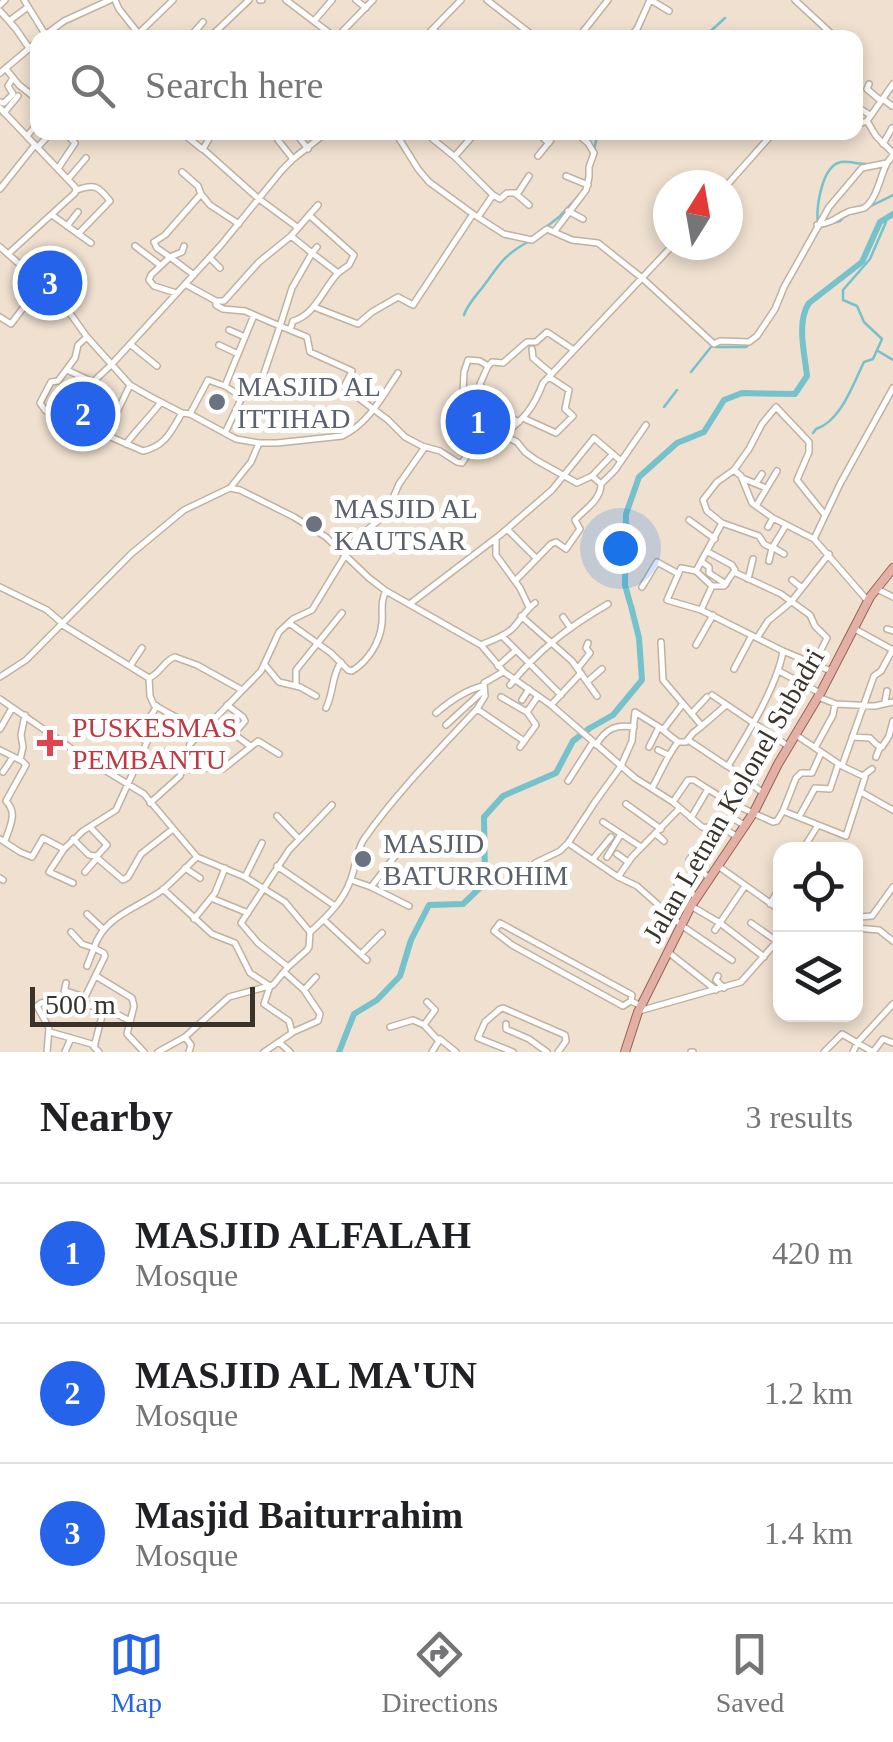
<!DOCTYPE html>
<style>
:root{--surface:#fff;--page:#f2f2f2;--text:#202124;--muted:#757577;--line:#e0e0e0;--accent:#2563eb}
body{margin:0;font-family:"Times New Roman",serif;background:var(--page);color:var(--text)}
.controls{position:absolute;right:30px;bottom:30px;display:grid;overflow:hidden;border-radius:20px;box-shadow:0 5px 15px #0003}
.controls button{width:90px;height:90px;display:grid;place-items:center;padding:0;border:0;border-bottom:2px solid var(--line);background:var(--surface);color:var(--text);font:50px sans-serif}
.compass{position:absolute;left:653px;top:170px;width:90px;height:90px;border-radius:50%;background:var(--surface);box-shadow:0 5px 15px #0003;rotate:11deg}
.scale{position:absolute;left:30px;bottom:25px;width:225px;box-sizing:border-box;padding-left:10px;border:5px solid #39332c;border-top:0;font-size:28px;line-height:35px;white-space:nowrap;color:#39332c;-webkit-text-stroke:8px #fff;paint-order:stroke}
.you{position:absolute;left:620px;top:548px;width:35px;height:35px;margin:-25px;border:8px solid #fff;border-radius:50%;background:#1a73e8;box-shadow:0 0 0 15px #1a73e833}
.badge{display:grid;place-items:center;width:65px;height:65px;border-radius:50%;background:var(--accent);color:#fff;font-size:32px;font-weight:700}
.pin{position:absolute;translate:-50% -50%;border:5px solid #fff;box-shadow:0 2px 10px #0006}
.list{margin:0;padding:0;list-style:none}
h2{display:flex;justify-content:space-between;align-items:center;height:130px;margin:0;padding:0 40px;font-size:42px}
h2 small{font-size:32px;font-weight:400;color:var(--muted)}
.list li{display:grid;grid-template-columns:65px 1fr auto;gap:30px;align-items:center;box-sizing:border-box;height:140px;padding:0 40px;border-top:2px solid var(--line)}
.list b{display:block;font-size:38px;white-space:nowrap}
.list p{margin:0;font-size:32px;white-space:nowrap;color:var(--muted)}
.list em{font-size:32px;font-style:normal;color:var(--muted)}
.icon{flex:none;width:55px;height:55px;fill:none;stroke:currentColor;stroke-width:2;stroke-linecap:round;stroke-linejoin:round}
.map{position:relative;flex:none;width:893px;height:1052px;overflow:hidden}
.search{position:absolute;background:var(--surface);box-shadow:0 5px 15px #0003;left:30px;right:30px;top:30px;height:110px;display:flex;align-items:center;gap:25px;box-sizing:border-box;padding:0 35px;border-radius:20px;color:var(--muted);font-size:38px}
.sheet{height:550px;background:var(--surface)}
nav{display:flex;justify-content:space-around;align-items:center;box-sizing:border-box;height:140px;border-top:2px solid var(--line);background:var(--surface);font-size:28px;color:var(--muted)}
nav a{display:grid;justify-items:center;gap:5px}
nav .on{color:var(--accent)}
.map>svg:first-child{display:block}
</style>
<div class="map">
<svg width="893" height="1052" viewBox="0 0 893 1052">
<rect width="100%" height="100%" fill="#efe0cf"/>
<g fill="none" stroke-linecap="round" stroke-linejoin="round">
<!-- stream -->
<path stroke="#75c1cc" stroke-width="2.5" d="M703 38 725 18
M674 132H681
M594 150 598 132
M867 208 893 195
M818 224C816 209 821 166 841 162 848 161 859 164 867 164
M822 226 840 221 846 215
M546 227 559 217 583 191
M464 315C468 304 474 298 482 288 498 267 503 255 528 242
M715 347H746L749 344
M878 351 893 360
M691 372 711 347
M664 407 677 390
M813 433 816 429C841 421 853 384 864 362L873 359 882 339 864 322 857 306 843 300V290L870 259 886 222"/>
<!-- river -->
<path stroke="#75c1cc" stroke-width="6" d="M630 603 625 585 626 514 639 477 677 443 704 432 724 400 742 393 795 394 807 376C805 355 796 322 809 303L862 262 880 222 893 214
M339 1052 354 1014 377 1000 400 976 411 940 429 905 463 904 485 883 484 817 503 796 556 773 573 741 590 728 613 715 642 680 639 638 631 606"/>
<defs>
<path id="minor" d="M24 0 45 34
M115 0 119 9 142 38
M260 0H262
M286 0 336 38
M356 0 366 8
M487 0 536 38
M651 0 669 11
M795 0 836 38
M0 5 5 0
M0 11 16 29 29 48
M9 21 28 7
M314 21 332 0
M434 30 441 38
M630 37 637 29 650 0
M41 38 64 21 110 0
M134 38 173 0
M189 38 203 22
M209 38 249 0
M336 38 373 0
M424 38 461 0
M578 38 608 0
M6 69 19 85 38 100
M0 73 38 41
M856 77 858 75
M869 84 867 89 881 101
M883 99 892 106
M0 102 4 103 13 94 8 86 13 78
M856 106 870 115
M0 108 76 188 75 193 8 254
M4 113 18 96
M867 121 893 84
M867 121 876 136 893 153
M856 125 867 121
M101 132H113
M181 132 202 149
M213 132 203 149 259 199 297 227
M285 132 278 140 293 159
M295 132 308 149
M395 132 418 169 429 182 473 214 504 234 532 240 547 229 572 240 598 243 642 278 714 344 720 341 749 342 757 336 775 309 784 287 829 207 862 168 887 163 893 155
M424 132 455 157 493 195 478 217
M536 132 549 143
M27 136 38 123
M883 144 892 128
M38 147 47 137
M455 156 476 132
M538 156 551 140 552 132
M59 167 75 143 68 136 70 132
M182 172 198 186 201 194
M566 176 588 185
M69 178 86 158
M727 185 774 132
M0 189 35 145
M77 190C95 183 99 187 110 201L78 234
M516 194 529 205
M493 195 500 199 507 193H518L529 176
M568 211 583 219
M52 215 91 243
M309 215 354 255 349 265 338 273
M817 225C835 222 834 218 848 212 852 210 859 210 864 208 877 200 880 176 887 163
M67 226 78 212
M554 232 586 190 589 177V167L594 153 588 143 575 132
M291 236 312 253 317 247
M135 246 160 265
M184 246 182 252 170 257 194 275
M0 247 49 290 72 316 87 337 130 385 151 397 182 413 190 414 236 439 259 443H277L342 436C368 424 383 396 398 373
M210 258 220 268
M185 284 216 301V305L223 309 245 311 280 326 292 288 312 253 338 273C323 289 315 315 293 321L290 330 307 337 310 352 352 371 344 387 388 420 405 437 422 446 440 451 457 462 462 463 480 436 489 429 517 442 525 452 536 460 577 483 592 476 601 484C601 500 585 509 575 520L580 529 566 549 556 542 551 544 515 581
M176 293 154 286 149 280 151 275 170 257 157 248 154 242 165 235 201 194 210 205 239 224
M216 301H224L259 262 291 236 318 205
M314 307 358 324 372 312 398 297 413 305 473 214
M0 317 11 324 54 267 69 261
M229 330 245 337
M130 344 157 366
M219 345 238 354
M532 349 533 358 552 374
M488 366 480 384 485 393 481 402 519 422
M67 370 93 382
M225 386 254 315
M242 397H253L257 394 280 326 290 330
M182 413C171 431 166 446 143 451L106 435C86 443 79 433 63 421L93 382 111 365 221 245 282 170 293 159 327 132
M190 414 208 380 225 386 242 397 225 433
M523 418 556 433 573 416 565 409 569 390 549 377
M63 421 45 410 40 403 51 382 58 381 75 358 78 345 87 337
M485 431 462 416 464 372 468 360 480 361 488 366 492 362 503 363 527 342H536L547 332 574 350
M106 435 130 385
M504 435C525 417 533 409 543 383L673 245
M126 444C137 429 150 417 161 402
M734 470 741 476 752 503 773 518 814 539 867 600
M592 476 613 454
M742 478 766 488
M756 483 762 474
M601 484 615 470 646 425
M230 488 251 462 259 443
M756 506 777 471
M689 520 715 539
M722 523 707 511 703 500 717 482 734 470 749 449 762 424 776 407 809 442V452L797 480 825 515
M768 527 773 518
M507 529 536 558
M814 539 840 484 893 388
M496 541V555L520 588 529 607
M774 548 784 554
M708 552 732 565 735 570 724 586H712
M769 561 772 548
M702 562 709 567V573L726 584
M696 571 681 568 667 600 701 610 783 651 831 671
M734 572 781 594 810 615 815 626 827 638 814 664
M748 579 753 559
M792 580 802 588
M0 587 47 610 62 623
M642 587 657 562 677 573
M877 589 893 597
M411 603 500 535 552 490 594 438 621 461
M701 610 712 586 696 571 722 523 759 536 764 544 772 548 786 525
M521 616 572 661 597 696
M563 617 570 627
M289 623 331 653 348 670 352 671C368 661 380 643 382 623 383 611 380 602 386 591
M61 624 149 678C161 673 164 660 175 657L197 665 242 690
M853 628 893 650
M887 629 893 631
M502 636 561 695
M757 638 768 621 791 602 829 554
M481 645C492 640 503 637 512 629 521 620 525 610 535 603
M696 645 713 615
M265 665 279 682 300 687 316 696
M130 666 142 648
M498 666 515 651
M578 668 590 653 586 648 588 643
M734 669 751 637
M779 671 820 693
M0 677 26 660 131 554 184 510 230 488 240 490 294 517 326 537 369 578 386 591 481 645 504 672 551 705 635 778 673 802 702 827 706 828 715 823 736 836
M149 678 150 696 154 705 201 731
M587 682 602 669
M296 685V670L342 613
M510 685C538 650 570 626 608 604
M712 695 788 746
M501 697 527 712
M818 697 836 704 875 706 893 702
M0 699 85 758 144 794 197 857 245 877 285 902 310 932
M522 700 529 689
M885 702 887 691
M227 705 243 717 245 721 234 734 250 746
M551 705 581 673
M326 708C334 692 331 677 341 662
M477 709 524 741
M436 713C450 701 465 690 483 686
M692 713 707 697
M446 725 484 690
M702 726 725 706
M0 729 12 708
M663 730 682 705
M796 735 842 766 874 676 881 671 893 649
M852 737 870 738 877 745 882 747 889 736 893 721
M688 740 727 766
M596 745C606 729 615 724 634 727
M816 746 833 715 835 704
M520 747 536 725 527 712 538 696
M649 747 659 727 678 742
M0 750 22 761 26 765 6 801C18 813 10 826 5 841
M658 750 668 755
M166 752 184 762
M876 757 880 747
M20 760 23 747 21 735 25 715
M184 770 200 768 223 769 258 741 279 754
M3 772 13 757
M864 775 872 769
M568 781 593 742
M652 788C661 772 667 756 678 742H686L693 733 702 726 663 680 661 642
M861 792 893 810
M763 793 728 766C747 735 776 688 783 652
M673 802 688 780H694L708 789
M150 803 180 776 190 744 261 671 279 632 293 619 312 610 354 541 386 514 399 484 425 447
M626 804 661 829
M679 809 632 857 618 877 637 886 681 925 732 960
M783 811 796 778 801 773H812L821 753
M277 816 299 839
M799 817 815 788 830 789 838 765
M691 818 708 789 727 801 773 822 777 821 783 811 846 836 865 777 842 766
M734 819 746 826
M603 822 641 847
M90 827 107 845 96 857 123 880 128 877 141 854 173 829
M656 834 664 841
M0 839 20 852 32 857 43 838 64 849 83 831 116 810 147 742 138 736 157 706
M73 839 89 855 96 856
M568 843 618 877
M64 849 49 872 73 883
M803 849 818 825
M696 851 689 860 709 878
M617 854 628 862
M607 857 621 834
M593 859 611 837
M277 866 335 906
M718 866 780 910
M185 868 200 878
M531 868 535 863 560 851 568 843 595 802 621 766 632 741 635 712 659 727
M85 872 97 858
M245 877 262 843
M0 878 3 880
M351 880 371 887 409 906
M677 884 697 897
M371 887 396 855
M163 889 212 934 235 943 250 973 270 986 264 1004 289 1021 292 1033 264 1052
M211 898 248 913
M770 904 780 887
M691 906 720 923 764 957
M87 914 103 929
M194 919 215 893 225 868
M324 920 367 960
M856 920 859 917 872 916 893 887
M751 923 778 942
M856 928 879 930 893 941
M715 930 745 886
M71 932 82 944 94 948 87 966
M668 952 716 990
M361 954 382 933
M288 967 258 943 241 923 289 850 332 805
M284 972 304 990 320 1014 318 1021 293 1032
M96 976 132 998 134 1006 127 1034 144 1052
M718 976 716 980 724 988
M304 990 316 977
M66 991 84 997
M631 1001 632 995 500 923 494 931 512 945 623 1006 631 1001 641 1006
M639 1011 741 982 780 938
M103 1012H113L130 1021
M506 1024V1029L529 1039 547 1052
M424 1025 435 1010 427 1002
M390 1027 413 1020 424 1025 438 1040
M50 1032 95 1045
M185 1037 191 1045 189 1052
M279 1042 290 1052
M47 1052 49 1028 37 1006 41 1003 63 998 66 983
M65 1052 71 1038
M99 1052 94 1047 103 1012 83 1001 105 956 104 953 94 948C104 916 136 909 161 891 174 881 185 868 197 857
M158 1052 185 1037 229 997 273 985 288 967 307 950 309 947 310 932C325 919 342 902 349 884 356 869 355 853 364 839 397 792 438 751 477 709L485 696 484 683 503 672
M432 1052 440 1039 456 1052
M513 1052 478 1038 485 1022 500 1009 503 1008 565 1035 566 1041 558 1052
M691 1052H693
M824 1052 842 1034 873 1052 883 1039 893 1043
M853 1052 858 1042 893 1004"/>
<path id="major" d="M625 1052 638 1012 691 906 754 812 778 764 821 692 870 597 893 568"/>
</defs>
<!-- minor casing -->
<use href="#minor" stroke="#c0b1a1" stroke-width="8"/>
<!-- major casing -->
<use href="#major" stroke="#9b6255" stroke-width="10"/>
<!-- minor -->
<use href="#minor" stroke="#fff" stroke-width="5"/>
<!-- major -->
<use href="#major" stroke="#e3b0a6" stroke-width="8"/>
</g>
<!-- markers -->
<g fill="#6b7280" stroke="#fff" stroke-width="4">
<circle cx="217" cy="402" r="10"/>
<circle cx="314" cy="524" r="10"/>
<circle cx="363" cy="859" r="10"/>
</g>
<path fill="#e0444e" stroke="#fff" stroke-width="4" d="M45 728h10v10h10v10h-10v10h-10v-10h-10v-10h10z"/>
<g text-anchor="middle" stroke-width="10" stroke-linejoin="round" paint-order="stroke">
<!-- worship labels -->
<g font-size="28" fill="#5b616d" stroke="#fff" text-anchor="start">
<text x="237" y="396">MASJID AL<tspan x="237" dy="32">ITTIHAD</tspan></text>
<text x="334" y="518">MASJID AL<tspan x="334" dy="32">KAUTSAR</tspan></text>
<text x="383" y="853">MASJID<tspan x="383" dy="32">BATURROHIM</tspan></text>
</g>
<!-- health labels -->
<g font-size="28" fill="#be3a42" stroke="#fff" text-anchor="start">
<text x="72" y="737">PUSKESMAS<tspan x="72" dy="32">PEMBANTU</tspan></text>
</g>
<!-- street labels -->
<g font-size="28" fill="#39332c" stroke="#fff">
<text transform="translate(733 795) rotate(-60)" y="10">Jalan Letnan Kolonel Subadri</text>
</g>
</g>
</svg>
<div class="controls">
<button><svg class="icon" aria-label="locate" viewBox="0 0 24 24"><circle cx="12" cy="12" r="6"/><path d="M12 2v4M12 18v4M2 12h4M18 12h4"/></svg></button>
<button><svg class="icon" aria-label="layers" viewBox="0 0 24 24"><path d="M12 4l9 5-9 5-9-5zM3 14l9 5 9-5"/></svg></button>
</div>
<svg class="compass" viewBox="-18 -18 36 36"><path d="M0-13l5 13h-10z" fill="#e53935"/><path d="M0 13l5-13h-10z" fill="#757577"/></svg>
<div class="scale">500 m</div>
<div class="you"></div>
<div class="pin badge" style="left:478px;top:422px">1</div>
<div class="pin badge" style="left:83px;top:414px">2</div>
<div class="pin badge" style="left:50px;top:283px">3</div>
<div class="search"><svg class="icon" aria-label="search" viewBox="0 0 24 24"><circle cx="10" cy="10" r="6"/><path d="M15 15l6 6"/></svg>Search here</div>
</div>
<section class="sheet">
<h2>Nearby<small>3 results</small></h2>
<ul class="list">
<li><span class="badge">1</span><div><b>MASJID ALFALAH</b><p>Mosque</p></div><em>420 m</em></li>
<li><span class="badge">2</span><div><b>MASJID AL MA'UN</b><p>Mosque</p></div><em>1.2 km</em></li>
<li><span class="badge">3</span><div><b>Masjid Baiturrahim</b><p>Mosque</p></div><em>1.4 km</em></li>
</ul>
</section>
<nav>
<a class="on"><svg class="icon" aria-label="map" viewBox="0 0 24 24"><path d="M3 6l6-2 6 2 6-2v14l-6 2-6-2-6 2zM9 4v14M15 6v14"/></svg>Map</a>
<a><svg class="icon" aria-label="directions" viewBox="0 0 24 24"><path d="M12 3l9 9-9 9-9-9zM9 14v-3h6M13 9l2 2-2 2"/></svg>Directions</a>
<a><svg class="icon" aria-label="saved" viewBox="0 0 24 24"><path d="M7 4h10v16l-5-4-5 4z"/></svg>Saved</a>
</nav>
